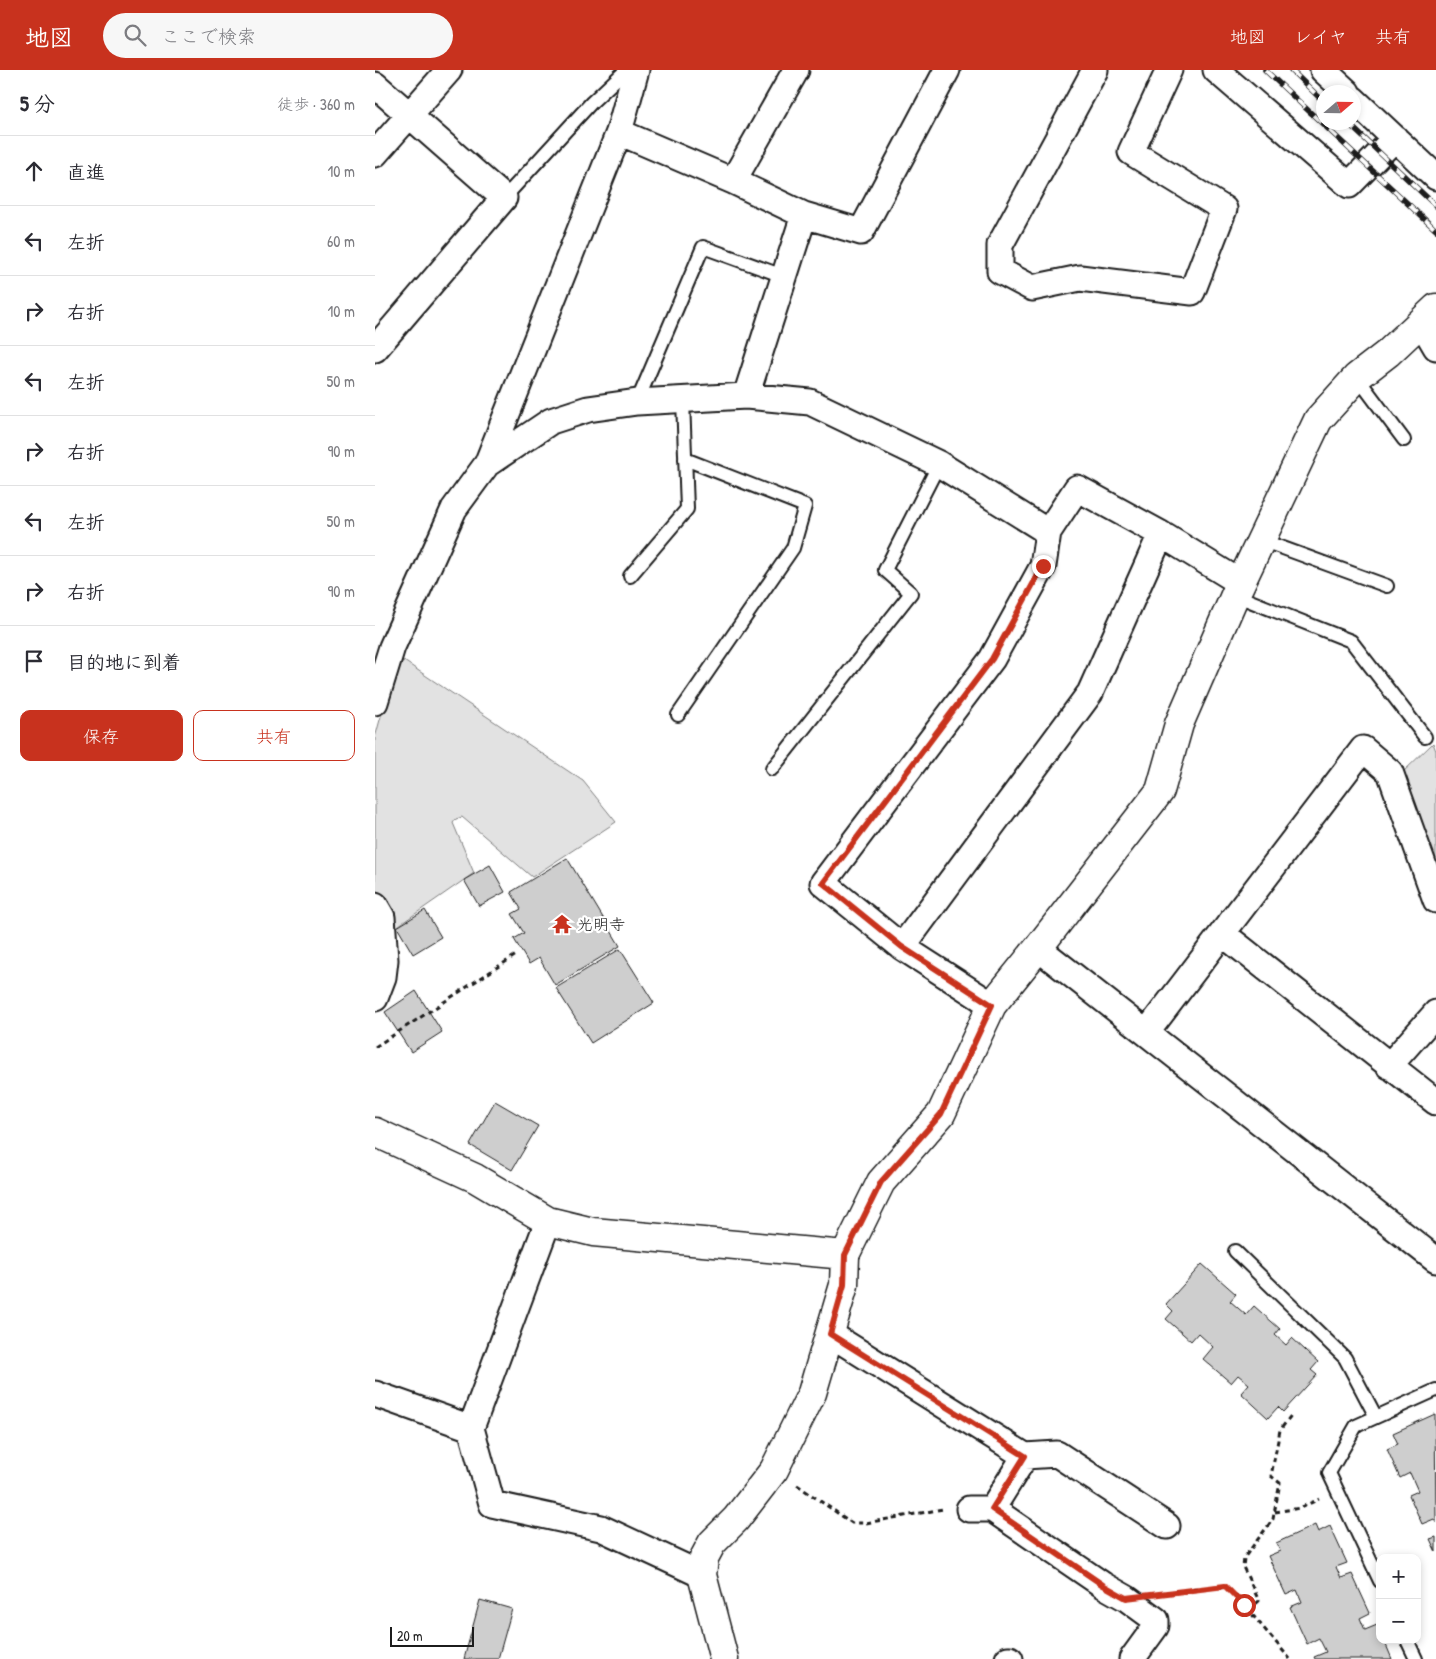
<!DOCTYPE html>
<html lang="ja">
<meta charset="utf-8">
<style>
:root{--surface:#fff;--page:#f7f7f7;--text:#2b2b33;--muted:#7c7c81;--line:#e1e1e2;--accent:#c8321e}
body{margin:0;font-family:"Patrick Hand","Klee One",sans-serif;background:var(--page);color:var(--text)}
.controls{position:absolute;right:15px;bottom:15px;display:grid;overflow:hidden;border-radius:10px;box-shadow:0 2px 8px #0003}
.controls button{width:45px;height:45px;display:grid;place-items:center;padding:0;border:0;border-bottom:1px solid var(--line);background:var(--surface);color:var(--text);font:25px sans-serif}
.compass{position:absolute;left:941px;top:15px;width:45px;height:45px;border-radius:50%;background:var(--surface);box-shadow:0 2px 8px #0003;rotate:70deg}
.scale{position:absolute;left:15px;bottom:12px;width:84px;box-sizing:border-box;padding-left:5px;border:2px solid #1c1c1c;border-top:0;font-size:14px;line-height:18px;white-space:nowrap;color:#1c1c1c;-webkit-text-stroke:4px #fff;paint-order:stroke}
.stop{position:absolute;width:15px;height:15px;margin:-11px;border:4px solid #c8321e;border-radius:50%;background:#fff}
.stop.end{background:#c8321e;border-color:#fff;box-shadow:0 1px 5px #0008}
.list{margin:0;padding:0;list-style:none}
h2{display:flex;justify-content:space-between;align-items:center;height:65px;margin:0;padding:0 20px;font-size:21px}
h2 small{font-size:16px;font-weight:400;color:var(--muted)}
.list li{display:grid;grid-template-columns:32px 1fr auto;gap:15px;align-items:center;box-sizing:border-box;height:70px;padding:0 20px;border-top:1px solid var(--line)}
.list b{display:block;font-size:19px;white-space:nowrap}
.list em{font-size:16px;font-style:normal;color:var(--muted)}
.actions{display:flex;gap:10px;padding:15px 20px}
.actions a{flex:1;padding:11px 0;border:1px solid var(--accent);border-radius:10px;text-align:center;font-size:18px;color:var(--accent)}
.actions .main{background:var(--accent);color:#fff}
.icon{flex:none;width:28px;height:28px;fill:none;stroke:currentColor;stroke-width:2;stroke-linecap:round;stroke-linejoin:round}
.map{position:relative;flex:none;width:1061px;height:1589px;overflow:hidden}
header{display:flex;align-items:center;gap:30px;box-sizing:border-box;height:70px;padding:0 25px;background:var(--accent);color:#fff}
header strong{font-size:24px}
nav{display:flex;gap:28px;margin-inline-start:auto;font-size:18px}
.search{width:350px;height:45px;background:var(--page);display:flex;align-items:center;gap:12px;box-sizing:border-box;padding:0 18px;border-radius:28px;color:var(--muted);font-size:19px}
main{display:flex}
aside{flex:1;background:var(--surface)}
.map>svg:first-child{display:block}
</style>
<header>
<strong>地図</strong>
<div class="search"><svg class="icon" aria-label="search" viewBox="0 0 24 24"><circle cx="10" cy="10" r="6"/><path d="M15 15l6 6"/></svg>ここで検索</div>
<nav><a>地図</a><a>レイヤ</a><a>共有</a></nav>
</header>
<main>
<aside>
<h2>5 分<small>徒歩 · 360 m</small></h2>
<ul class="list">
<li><svg class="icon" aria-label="ahead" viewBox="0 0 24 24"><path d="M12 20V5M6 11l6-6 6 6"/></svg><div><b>直進</b></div><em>10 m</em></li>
<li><svg class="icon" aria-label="left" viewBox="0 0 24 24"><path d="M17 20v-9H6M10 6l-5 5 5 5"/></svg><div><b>左折</b></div><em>60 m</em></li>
<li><svg class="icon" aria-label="right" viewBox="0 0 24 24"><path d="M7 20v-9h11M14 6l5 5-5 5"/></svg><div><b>右折</b></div><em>10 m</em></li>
<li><svg class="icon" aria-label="left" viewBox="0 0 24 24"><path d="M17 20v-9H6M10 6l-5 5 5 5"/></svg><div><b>左折</b></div><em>50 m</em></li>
<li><svg class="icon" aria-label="right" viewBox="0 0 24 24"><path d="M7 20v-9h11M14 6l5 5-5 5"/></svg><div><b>右折</b></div><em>90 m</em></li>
<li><svg class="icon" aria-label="left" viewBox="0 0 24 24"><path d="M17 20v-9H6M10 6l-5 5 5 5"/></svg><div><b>左折</b></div><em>50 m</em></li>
<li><svg class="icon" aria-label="right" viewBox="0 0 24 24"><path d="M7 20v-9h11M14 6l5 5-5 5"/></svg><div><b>右折</b></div><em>90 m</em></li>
<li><svg class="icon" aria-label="arrive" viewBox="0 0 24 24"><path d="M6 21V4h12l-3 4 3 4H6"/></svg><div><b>目的地に到着</b></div></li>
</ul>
<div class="actions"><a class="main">保存</a><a>共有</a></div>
</aside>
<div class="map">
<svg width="1061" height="1589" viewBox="0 0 1061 1589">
<rect width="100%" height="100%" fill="#fff"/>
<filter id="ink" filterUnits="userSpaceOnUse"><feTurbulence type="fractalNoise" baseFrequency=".02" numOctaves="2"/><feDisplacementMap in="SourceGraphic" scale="10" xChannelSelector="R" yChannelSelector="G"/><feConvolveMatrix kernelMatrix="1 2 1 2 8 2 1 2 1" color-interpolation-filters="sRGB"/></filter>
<g filter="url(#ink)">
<!-- green -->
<path fill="#e2e2e2" stroke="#7f7f7f" d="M29 591 208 711 241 752 157 807 87 747 81 749 78 753 99 803 17 860 13 842 0 819V668L20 595Z
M1058 673 1061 681V798L1026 704Z"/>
<!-- building -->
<path fill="#cecece" stroke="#1c1c1c" d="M192 788 245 876 180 915 164 888 154 894 139 869 149 863 137 844 146 839 136 822Z
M115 795 130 822 104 836 89 810Z
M50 840 66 867 38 884 22 857Z
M245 879 279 933 216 973 181 918Z
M41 921 67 962 36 982 10 942Z
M120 1031 163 1056 137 1100 95 1075Z
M827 1194 861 1224 855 1231 871 1245 879 1236 905 1259 900 1265 911 1275 917 1268 943 1292 936 1300 942 1305 908 1342 903 1337 893 1348 866 1323 874 1314 863 1305 856 1313 828 1289 838 1277 823 1263 816 1271 791 1249 798 1241 791 1234Z
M1060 1344 1061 1453 1059 1449 1047 1454 1034 1425 1043 1421 1035 1403 1025 1408 1012 1379 1023 1374 1018 1363Z
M940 1455 943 1462 955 1456 972 1493 961 1497 966 1508 977 1504 995 1543 985 1548 990 1560 1002 1555 1005 1562V1570H1009L1017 1589H940L939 1587 951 1582 944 1568 932 1574 915 1537 927 1532 922 1520 911 1525 893 1486 905 1481 901 1473Z
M1061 1467V1482L1055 1469Z
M105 1530 137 1539 123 1589H89Z"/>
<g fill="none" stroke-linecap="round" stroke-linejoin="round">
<defs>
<path id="service" d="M129 128 217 32 251 0
M982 307 1029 370
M262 332 328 177 408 206
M886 470 1012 516
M255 506 312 439 308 330
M860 525 976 571 1050 667
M303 645 418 478 430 436 310 389
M397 699 536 523 510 500 564 394
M860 1181 970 1288 1001 1347
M1005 1511 954 1403 981 1356 1061 1320
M1032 1570 1041 1589"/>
<path id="minor" d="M720 0 625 175V201L657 218 705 208 817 222 849 139 756 82 794 0
M841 0 974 115 1020 68
M948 0 972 22
M0 15 129 128 0 279
M978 29 1061 107
M244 62 358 111 429 145
M0 84 74 0
M358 111 421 0
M1047 253 1061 277
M371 326 429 145 486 162 572 0
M112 394 244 62 261 0
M0 632 17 577 79 439 112 394 176 351 213 339 262 332 371 326 435 332 564 394 673 462
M0 835 7 847 10 890 8 907 0 928
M848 864 1061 1032
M527 877 715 623 786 464
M663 878 1061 1190
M617 935 527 877 448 813 617 589 668 496 673 462 702 418 786 464 866 513
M772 962 988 679 1015 702 1061 830
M1014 996 1061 943
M173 1151 96 1358 117 1434 226 1458 327 1505
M455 1264 650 1386 682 1384 792 1456
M0 1324 96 1358
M594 1439H617L728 1515 751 1528 781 1550V1556L757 1589
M617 1439 650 1386
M633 1589H635"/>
<path id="tertiary" d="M0 1062 100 1108 173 1151 218 1162 470 1185
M349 1589 327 1505 329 1488 337 1473 361 1449 399 1400 437 1323 469 1215 470 1185 506 1112 566 1044 617 935 663 878 785 721 804 654 860 525 943 350 982 307 1013 283 1061 238"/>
</defs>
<!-- service casing -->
<use href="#service" stroke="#1c1c1c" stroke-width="16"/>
<!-- minor casing -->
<use href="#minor" stroke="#1c1c1c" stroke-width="29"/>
<!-- tertiary casing -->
<use href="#tertiary" stroke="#1c1c1c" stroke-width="31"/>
<!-- path -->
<path stroke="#1c1c1c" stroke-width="3" stroke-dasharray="5 4" stroke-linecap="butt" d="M0 977 141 885
M422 1415 477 1453H491L568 1439
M900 1442 925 1438 944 1429
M791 1523 850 1516 869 1535 915 1589
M874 1540 884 1531 868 1497 869 1488 898 1449 905 1413 896 1406 905 1360 917 1344"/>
<!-- service -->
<use href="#service" stroke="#fff" stroke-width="12"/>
<!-- minor -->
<use href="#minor" stroke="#fff" stroke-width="25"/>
<!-- tertiary -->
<use href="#tertiary" stroke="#fff" stroke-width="28"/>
<defs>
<path id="rail" d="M890 0 1061 160
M916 0 948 31
M972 52 1061 136"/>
</defs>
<!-- rail casing -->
<use href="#rail" stroke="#1c1c1c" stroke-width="5.5"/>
<!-- rail -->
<use href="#rail" stroke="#fff" stroke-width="4" stroke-dasharray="11" stroke-linecap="butt"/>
</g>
</g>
<g fill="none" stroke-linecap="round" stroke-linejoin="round" filter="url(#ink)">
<!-- route -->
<path stroke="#c8321e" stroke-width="6" d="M668 496 617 589 448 813 527 877 617 935 566 1044 506 1112 470 1185 469 1215 455 1264 650 1386 617 1439 728 1515 751 1528 850 1516 869 1535"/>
</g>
<!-- icons -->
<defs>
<symbol id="temple-bare" viewBox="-9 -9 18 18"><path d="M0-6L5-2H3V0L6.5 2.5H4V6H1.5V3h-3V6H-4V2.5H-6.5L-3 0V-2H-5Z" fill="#c8321e" stroke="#fff" stroke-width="2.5" paint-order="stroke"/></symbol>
</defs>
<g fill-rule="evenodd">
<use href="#temple-bare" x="173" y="840" width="28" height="28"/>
</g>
<g text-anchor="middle" stroke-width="4.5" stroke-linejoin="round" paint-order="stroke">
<!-- poi labels -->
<g font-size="16" fill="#1c1c1c" stroke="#fff" text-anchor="start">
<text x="202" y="860">光明寺</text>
</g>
</g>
</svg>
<div class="controls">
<button>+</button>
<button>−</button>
</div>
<svg class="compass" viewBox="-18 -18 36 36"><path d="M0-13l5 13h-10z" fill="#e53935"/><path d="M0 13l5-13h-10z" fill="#7c7c81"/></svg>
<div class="scale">20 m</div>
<div class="stop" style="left:869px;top:1535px"></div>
<div class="stop end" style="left:668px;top:496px"></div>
</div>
</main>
